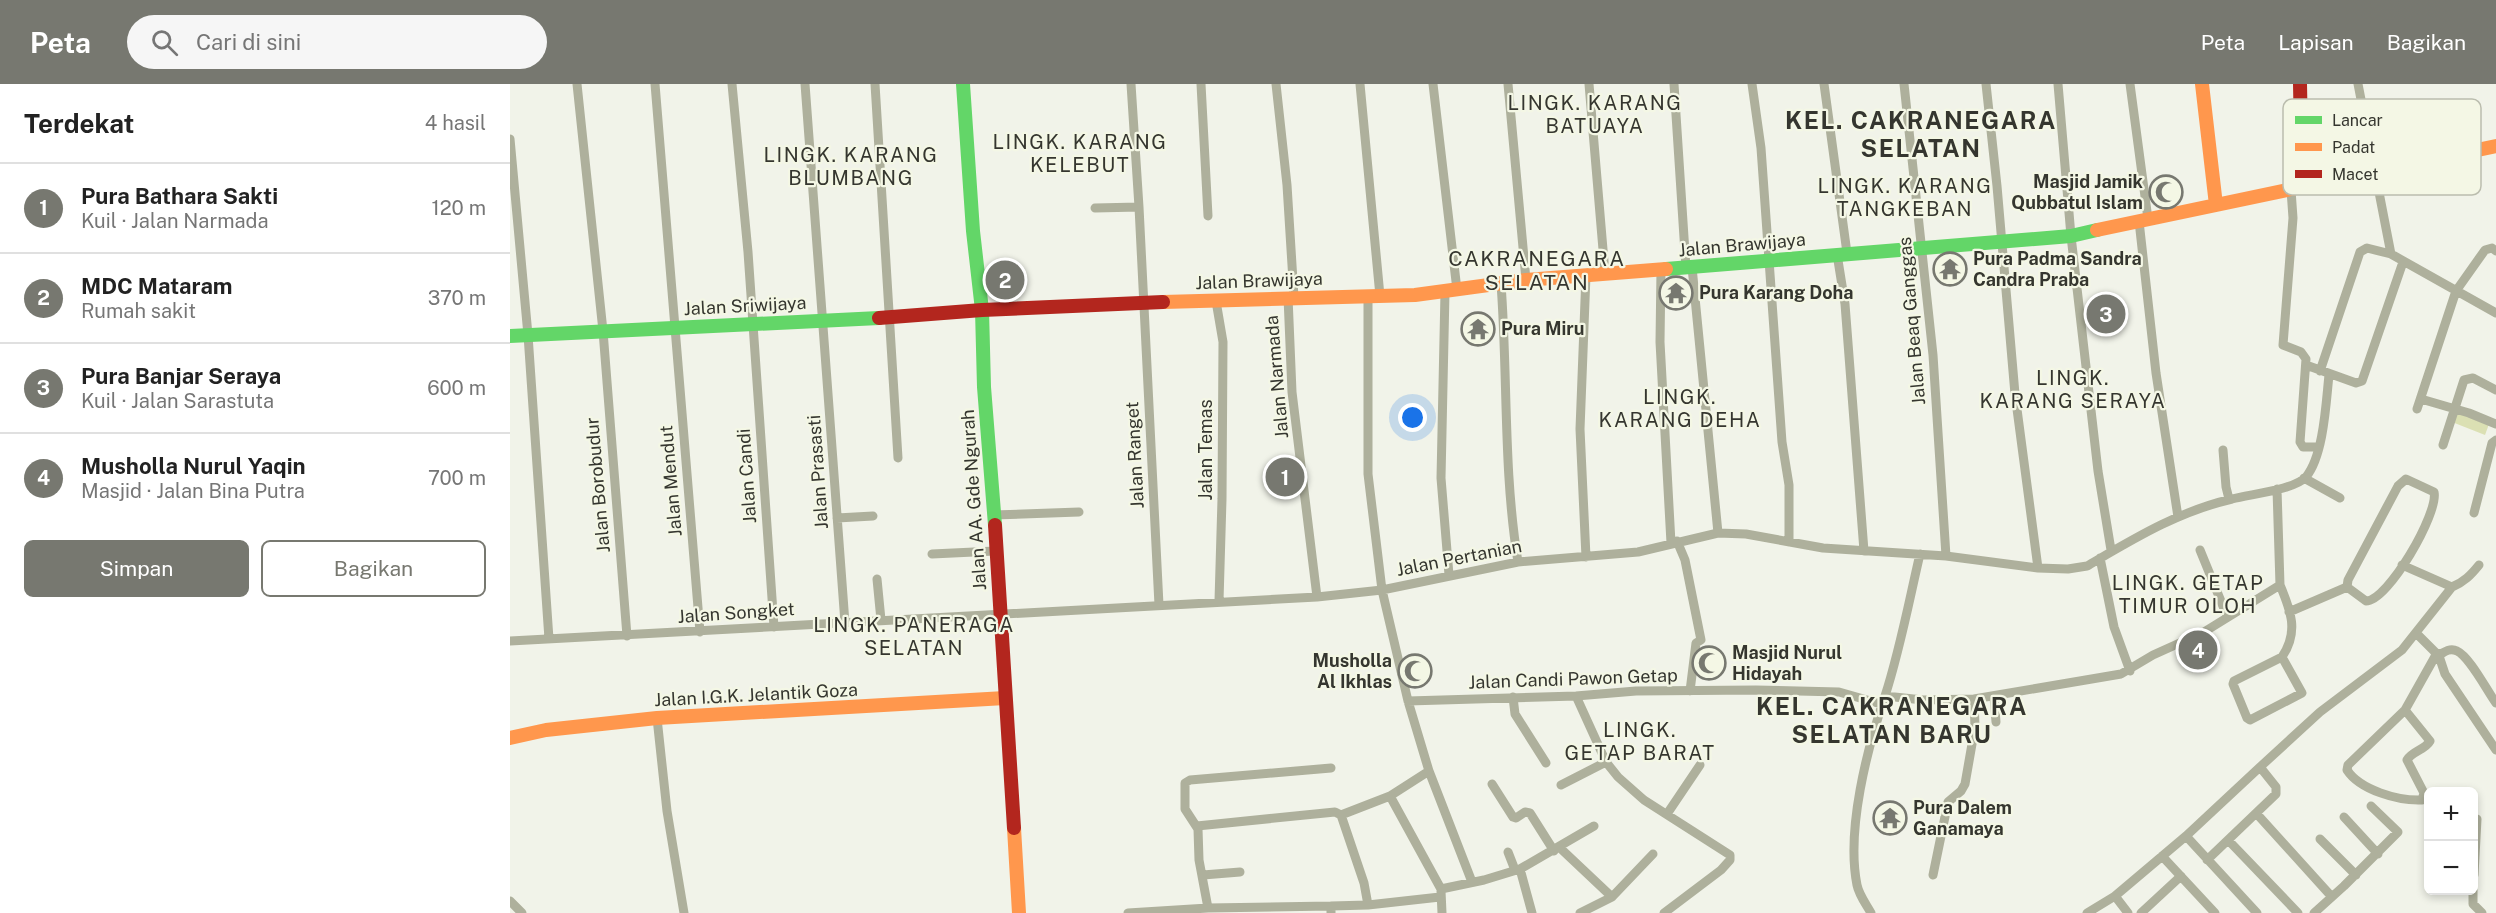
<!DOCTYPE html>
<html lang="id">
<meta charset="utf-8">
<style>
:root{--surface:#fff;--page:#f6f6f6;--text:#222;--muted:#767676;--line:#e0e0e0;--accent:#777870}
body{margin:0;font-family:"Public Sans",sans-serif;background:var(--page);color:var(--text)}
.controls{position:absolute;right:18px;bottom:18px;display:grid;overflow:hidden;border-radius:9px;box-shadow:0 3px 9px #0003}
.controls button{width:54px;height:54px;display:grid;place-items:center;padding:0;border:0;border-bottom:2px solid var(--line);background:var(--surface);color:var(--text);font:30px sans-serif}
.you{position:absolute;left:903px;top:334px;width:21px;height:21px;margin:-15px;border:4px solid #fff;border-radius:50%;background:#1a73e8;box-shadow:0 0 0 9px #1a73e833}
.badge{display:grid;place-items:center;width:39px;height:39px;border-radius:50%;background:var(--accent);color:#fff;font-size:20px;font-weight:700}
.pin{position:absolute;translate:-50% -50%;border:3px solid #fff;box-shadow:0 2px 6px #0006}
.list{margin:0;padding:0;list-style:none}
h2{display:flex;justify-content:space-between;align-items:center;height:78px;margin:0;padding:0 24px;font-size:26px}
h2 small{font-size:20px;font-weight:400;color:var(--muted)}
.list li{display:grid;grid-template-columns:39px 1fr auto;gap:18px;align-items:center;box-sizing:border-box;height:90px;padding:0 24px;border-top:2px solid var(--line)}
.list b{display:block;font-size:22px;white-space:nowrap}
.list p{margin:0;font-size:20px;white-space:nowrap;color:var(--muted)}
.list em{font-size:20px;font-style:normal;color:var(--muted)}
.actions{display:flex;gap:12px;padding:18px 24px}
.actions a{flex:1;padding:14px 0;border:2px solid var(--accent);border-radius:9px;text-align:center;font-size:21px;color:var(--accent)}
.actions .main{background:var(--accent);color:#fff}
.icon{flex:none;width:33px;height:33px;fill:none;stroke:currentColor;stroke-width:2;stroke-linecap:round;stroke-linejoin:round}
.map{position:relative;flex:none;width:1986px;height:829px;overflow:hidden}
header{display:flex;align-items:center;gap:36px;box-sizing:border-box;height:84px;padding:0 30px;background:var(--accent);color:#fff}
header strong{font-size:28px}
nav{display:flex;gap:33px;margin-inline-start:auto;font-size:21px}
.search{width:420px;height:54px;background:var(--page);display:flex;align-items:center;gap:15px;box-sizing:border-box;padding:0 21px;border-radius:33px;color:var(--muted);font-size:22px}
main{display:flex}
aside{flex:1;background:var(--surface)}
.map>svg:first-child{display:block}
</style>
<header>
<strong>Peta</strong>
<div class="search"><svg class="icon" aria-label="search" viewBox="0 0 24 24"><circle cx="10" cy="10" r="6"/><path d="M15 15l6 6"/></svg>Cari di sini</div>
<nav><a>Peta</a><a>Lapisan</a><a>Bagikan</a></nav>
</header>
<main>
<aside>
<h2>Terdekat<small>4 hasil</small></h2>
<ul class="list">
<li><span class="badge">1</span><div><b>Pura Bathara Sakti</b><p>Kuil · Jalan Narmada</p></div><em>120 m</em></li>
<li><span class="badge">2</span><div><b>MDC Mataram</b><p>Rumah sakit</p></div><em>370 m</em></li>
<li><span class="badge">3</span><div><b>Pura Banjar Seraya</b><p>Kuil · Jalan Sarastuta</p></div><em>600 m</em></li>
<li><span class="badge">4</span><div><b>Musholla Nurul Yaqin</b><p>Masjid · Jalan Bina Putra</p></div><em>700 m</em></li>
</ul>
<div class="actions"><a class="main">Simpan</a><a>Bagikan</a></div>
</aside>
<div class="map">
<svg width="1986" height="829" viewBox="0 0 1986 829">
<rect width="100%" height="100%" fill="#f1f3e9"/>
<!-- green -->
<path fill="#dbe0b3" d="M1946 328 1979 340 1975 351 1942 338Z"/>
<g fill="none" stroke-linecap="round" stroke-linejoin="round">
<!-- street -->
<path stroke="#aeb09c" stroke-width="9" d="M67 0 93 247 117 552
M145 0 190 548
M222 0 238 168 264 543
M295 0 335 539
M365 0 388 374
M621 0 629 123 649 521
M691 0 698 132
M766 0 777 101 784 213
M850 0 870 212
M923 0 947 206
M998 0 1016 196
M1079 0 1095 189
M1164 0 1176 184
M1242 0 1251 64 1272 358 1279 401V458
M1314 0 1337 169
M1394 0 1423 271 1436 472
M1476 0 1487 102 1505 310 1528 484
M1548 0 1561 152 1588 387 1601 466
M1620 0 1638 135
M1848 0 1881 170 1986 229
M0 55 18 251 39 555
M1781 106 1783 134 1773 261 1791 268 1796 275 1790 358 1793 363H1808
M585 124 629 123
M1629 137 1646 289 1668 433
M1327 170 1335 220 1354 467
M1182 183 1208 449
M1151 186 1150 258 1161 459
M1076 191 1070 345 1076 473
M991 200C998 293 993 386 1008 478
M935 208 931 394 939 491
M858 212V390L872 506 898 617 919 687 880 712 931 805
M778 213 782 308 807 513
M706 217 713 258 712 415 709 517
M1796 281 1846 299 1852 297 1893 178
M1810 287 1850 168 1857 164 1881 170
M1911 315 1959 329 1986 340
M1907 325 1946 207 1975 166 1982 164 1986 167
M1933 361 1954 296 1963 294 1986 306
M1713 366 1716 403 1719 415
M1794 394 1830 414
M1896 395 1924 408C1929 429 1878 517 1856 517L1837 503 1838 496 1888 402Z
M1964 429 1982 359 1986 356
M483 431 569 428
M327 434 363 432
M1167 457 1175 476 1191 556 1186 559 1180 607
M1690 466 1717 532
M422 470 485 467
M1590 474 1604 543 1620 587
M367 495 371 536
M1770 501C1781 527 1789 548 1772 573L1724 597 1723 600 1737 634 1740 636 1792 609 1772 573
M1942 503C1954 498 1961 491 1969 481
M1779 528 1837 503
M1907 550 1929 572 1935 590 1986 666
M0 557 807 513 872 506 1008 478 1128 468 1208 449 1236 450 1313 464 1436 472 1528 484 1558 485 1577 482C1625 454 1667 428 1722 415 1740 410 1784 406 1796 393 1814 371 1816 318 1819 291
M1929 572C1934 567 1941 564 1947 567 1960 573 1977 607 1986 619
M1066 612 1096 678 1108 693 1134 716 1220 771V776L1211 786 1154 829
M1375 612 1413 616 1464 615 1611 590 1643 571 1694 548 1770 501 1767 405
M1003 613 1005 630 1036 679
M1484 613 1486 638
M898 617 1066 612 1126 607 1246 606 1329 608 1371 620
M1895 626 1920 657C1915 666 1902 667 1897 676L1914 709 1912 716C1888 717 1850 706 1837 686L1838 681 1895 626 1927 569
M147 634 157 727 174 829
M919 687 962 798
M982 700 1003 733 1006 734 1015 728 1020 729 1044 767
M1051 701 1096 678
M1746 729 1822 813
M1157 730 1190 681
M831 731 854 799 858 821
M831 731 880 712
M1834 733 1868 770
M687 742 825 728 831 731
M1676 752 1747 829
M1810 755 1846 791
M1718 756 1788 829
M1049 763 1102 813 1143 770
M998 768 1005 786
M1652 772 1705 829
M1697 776 1766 710V703L1750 683 1810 628 1892 566 1942 503 1892 481
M1010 785 1022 829
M693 791 730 788
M1423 791 1438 718 1451 707 1455 700 1465 643 1464 615
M1964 791 1967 735
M931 805 974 796 1010 785 1084 742
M1963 806V820L1972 829
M931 807 932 829
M0 817 12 829
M821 822 858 821 930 813
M698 824 689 776 688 745 675 725V699L680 696 821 684
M618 829 698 824 821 822V829
M1070 829 1102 813
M1361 829C1356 820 1349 811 1347 801 1336 746 1357 665 1375 612 1390 566 1399 517 1410 470
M1577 829 1605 812
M1618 829 1605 812 1676 752 1750 683
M1631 829 1671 792
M1804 829 1834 802 1888 748 1861 722"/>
<!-- fast -->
<path stroke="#63d668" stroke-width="14" d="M453 0 463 147 472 226 474 303 485 441
M1156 185 1561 152 1587 146
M0 252 369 234"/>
<!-- slow -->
<path stroke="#ff974d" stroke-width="14" d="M1692 0 1706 121
M1587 146 1986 62
M653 218 905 211 1016 196 1156 185
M0 654 36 646 147 634 495 614
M504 744 509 829"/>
<!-- jam -->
<path stroke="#b3261e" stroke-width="14" d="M1790 0 1792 103
M369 234 472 226 653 218
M485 441 504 744"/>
</g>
<!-- icons -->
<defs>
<symbol id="mosque-ring" viewBox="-11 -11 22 22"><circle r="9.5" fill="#f4f7e5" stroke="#777870" stroke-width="1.5"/><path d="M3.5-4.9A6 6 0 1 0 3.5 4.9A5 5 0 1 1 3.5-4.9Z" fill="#777870"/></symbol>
<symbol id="temple-ring" viewBox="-11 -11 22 22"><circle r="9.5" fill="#f4f7e5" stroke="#777870" stroke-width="1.5"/><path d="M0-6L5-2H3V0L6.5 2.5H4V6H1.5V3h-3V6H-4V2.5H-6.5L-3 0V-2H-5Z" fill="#777870"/></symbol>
</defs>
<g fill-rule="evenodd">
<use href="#mosque-ring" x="1637" y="89" width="38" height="38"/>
<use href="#temple-ring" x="1421" y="166" width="38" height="38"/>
<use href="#temple-ring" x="1147" y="190" width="38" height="38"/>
<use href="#temple-ring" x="949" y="226" width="38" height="38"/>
<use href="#mosque-ring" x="1180" y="560" width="38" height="38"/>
<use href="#mosque-ring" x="886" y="568" width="38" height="38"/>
<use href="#temple-ring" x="1361" y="715" width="38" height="38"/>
</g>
<g text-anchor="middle" stroke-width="4.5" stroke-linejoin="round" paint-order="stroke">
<!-- poi labels -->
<g font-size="18" font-weight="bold" fill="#35362f" stroke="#f4f7e5" text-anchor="start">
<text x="1633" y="104" text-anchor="end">Masjid Jamik<tspan x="1633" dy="21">Qubbatul Islam</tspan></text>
<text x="1463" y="181">Pura Padma Sandra<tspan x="1463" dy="21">Candra Praba</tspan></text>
<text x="1189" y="215">Pura Karang Doha</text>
<text x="991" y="251">Pura Miru</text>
<text x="1222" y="575">Masjid Nurul<tspan x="1222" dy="21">Hidayah</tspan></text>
<text x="882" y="583" text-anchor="end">Musholla<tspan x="882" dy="21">Al Ikhlas</tspan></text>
<text x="1403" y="730">Pura Dalem<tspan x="1403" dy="21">Ganamaya</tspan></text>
</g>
<!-- street labels -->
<g font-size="18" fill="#35362f" stroke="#f4f7e5">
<text transform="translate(1232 161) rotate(-5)" y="6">Jalan Brawijaya</text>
<text transform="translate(749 197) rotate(-2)" y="6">Jalan Brawijaya</text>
<text transform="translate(235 222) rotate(-3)" y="6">Jalan Sriwijaya</text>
<text transform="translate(1402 237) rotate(-95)" y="6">Jalan Beaq Ganggas</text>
<text transform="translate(767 293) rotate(-95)" y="6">Jalan Narmada</text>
<text transform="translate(696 366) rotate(-90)" y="6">Jalan Temas</text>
<text transform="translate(625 371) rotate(-93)" y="6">Jalan Ranget</text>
<text transform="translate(308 388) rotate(-94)" y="6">Jalan Prasasti</text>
<text transform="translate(237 392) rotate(-94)" y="6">Jalan Candi</text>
<text transform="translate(161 397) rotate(-95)" y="6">Jalan Mendut</text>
<text transform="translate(88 401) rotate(-95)" y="6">Jalan Borobudur</text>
<text transform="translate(464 416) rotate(-94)" y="6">Jalan AA. Gde Ngurah</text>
<text transform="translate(949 474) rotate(-11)" y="6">Jalan Pertanian</text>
<text transform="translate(226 529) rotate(-4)" y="6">Jalan Songket</text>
<text transform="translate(1063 595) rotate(-2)" y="6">Jalan Candi Pawon Getap</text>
<text transform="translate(246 611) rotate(-3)" y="6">Jalan I.G.K. Jelantik Goza</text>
</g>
<!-- neighbourhood labels -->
<g font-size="20" letter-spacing="1.5" fill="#35362f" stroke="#f4f7e5">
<text x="1085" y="26">LINGK. KARANG<tspan x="1085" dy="23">BATUAYA</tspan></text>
<text x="570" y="65">LINGK. KARANG<tspan x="570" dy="23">KELEBUT</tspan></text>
<text x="341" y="78">LINGK. KARANG<tspan x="341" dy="23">BLUMBANG</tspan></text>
<text x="1395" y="109">LINGK. KARANG<tspan x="1395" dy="23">TANGKEBAN</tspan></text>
<text x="1563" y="301">LINGK.<tspan x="1563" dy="23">KARANG SERAYA</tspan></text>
<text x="1170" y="320">LINGK.<tspan x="1170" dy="23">KARANG DEHA</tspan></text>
<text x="1678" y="506">LINGK. GETAP<tspan x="1678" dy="23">TIMUR OLOH</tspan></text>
<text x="404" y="548">LINGK. PANERAGA<tspan x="404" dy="23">SELATAN</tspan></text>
<text x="1130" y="653">LINGK.<tspan x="1130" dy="23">GETAP BARAT</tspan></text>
</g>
<!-- quarter labels -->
<g font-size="21" letter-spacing="1.5" fill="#35362f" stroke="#f4f7e5">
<text x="1027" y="182">CAKRANEGARA<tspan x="1027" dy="24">SELATAN</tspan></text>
</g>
<!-- district labels -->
<g font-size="24" font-weight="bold" letter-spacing="1.5" fill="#35362f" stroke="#f4f7e5">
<text x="1411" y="45">KEL. CAKRANEGARA<tspan x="1411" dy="28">SELATAN</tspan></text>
<text x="1382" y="631">KEL. CAKRANEGARA<tspan x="1382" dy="28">SELATAN BARU</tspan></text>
</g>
</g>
<!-- legend -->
<rect x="1773" y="15" width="198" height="96" rx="9" fill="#f4f7e5" stroke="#bbbdae" stroke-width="1.5"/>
<rect x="1785" y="32" width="27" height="8" fill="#63d668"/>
<rect x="1785" y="59" width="27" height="8" fill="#ff974d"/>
<rect x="1785" y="86" width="27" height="8" fill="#b3261e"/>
<g font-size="16" fill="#35362f">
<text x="1822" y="42">Lancar</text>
<text x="1822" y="69">Padat</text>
<text x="1822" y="96">Macet</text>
</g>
</svg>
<div class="controls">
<button>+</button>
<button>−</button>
</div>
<div class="you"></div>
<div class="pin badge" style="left:775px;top:393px">1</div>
<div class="pin badge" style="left:495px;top:196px">2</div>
<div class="pin badge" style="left:1596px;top:230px">3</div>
<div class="pin badge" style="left:1688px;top:566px">4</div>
</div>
</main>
